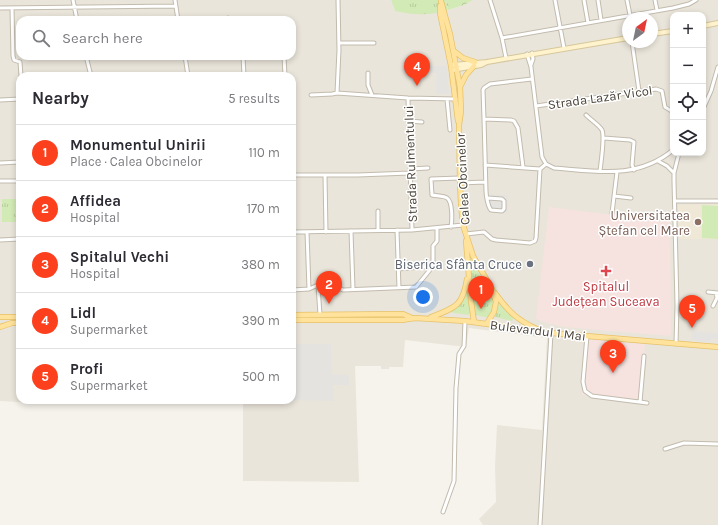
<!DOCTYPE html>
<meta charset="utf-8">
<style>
:root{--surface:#fff;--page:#f2f2f3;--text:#2b2b33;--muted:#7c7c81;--line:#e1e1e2;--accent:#fc3f1d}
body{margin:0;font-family:Karla,sans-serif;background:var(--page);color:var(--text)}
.controls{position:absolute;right:12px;top:12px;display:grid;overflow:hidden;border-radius:8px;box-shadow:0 2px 6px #0003}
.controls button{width:36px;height:36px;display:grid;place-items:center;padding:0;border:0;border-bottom:1px solid var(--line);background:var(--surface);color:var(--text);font:20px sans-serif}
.compass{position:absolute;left:622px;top:12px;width:36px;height:36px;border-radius:50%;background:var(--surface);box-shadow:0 2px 6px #0003;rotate:33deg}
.you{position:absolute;left:423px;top:297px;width:14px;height:14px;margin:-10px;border:3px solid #fff;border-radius:50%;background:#1a73e8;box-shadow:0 0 0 6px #1a73e833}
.badge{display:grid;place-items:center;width:26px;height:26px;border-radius:50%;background:var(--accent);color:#fff;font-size:13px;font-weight:700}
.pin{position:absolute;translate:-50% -33px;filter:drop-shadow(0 1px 2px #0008)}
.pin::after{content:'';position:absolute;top:21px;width:14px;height:12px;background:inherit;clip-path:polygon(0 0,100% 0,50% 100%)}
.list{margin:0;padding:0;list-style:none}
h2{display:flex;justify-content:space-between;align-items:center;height:52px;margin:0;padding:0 16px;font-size:17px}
h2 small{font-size:13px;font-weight:400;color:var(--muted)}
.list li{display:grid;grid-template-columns:26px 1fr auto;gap:12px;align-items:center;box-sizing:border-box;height:56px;padding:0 16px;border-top:1px solid var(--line)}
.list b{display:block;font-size:15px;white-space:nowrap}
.list p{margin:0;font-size:13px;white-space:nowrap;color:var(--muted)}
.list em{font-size:13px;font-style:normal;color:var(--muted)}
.icon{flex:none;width:22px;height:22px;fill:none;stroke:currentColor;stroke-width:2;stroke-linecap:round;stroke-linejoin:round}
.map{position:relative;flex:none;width:718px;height:525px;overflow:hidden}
.search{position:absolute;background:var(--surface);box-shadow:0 2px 6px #0003;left:16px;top:16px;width:280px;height:44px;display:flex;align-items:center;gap:10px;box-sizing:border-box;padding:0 14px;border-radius:12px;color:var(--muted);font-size:15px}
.panel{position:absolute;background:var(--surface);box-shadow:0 2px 6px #0003;left:16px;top:72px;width:280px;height:332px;border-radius:12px}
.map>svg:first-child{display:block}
</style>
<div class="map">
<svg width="718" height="525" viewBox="0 0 718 525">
<defs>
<pattern id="grass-tufts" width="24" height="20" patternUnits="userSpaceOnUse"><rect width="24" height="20" fill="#d2eab5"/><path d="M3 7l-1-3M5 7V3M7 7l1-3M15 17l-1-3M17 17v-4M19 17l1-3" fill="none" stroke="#b6ca9c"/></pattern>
<pattern id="forest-crowns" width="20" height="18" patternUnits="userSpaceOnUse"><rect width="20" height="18" fill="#d2eab5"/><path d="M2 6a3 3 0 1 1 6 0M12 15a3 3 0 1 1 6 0" fill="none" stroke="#b6ca9c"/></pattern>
</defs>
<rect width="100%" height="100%" fill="#f6f3ec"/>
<!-- residential -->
<path fill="#eae5da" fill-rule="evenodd" d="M0 0H391L395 11 448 10 464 5 473 0H718V525H483L479 519 496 502 495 466 497 425 542 430 547 338 469 328 466 347 405 340 403 367H389V369H381V366H355L359 482 243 481V400H292V76H20V400H37V403L0 401ZM673 15H703V153H673ZM628 18H652V42H628ZM20 20H292V56H20Z"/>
<!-- education -->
<path fill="#efe8d6" d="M718 204V239H679L678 205Z"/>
<!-- medical -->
<path fill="#f6e3e0" d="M549 207 670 222 671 334 669 336 565 327 547 323 536 319Z
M587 339 645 344 640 402 582 395Z"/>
<!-- grass -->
<path fill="url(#grass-tufts)" d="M391 0H446L448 10C430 16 413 15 395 11Z
M2 199H16V222H2Z
M468 253 494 302 492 313 488 317H484L476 315 474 311Z
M468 284 470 313 468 315 449 312C461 306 463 297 468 284Z
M499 302 506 311 514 317 512 321 495 317Z"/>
<!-- forest -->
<path fill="url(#forest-crowns)" d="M446 0H473L464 5 448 10Z"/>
<!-- pitch -->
<path fill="#d2eab5" d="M702 205 718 206V239L702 238Z"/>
<!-- parking -->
<path fill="#e5e3e0" d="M403 66H447L449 94H436V73H403Z
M488 194 508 195 507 213 487 212Z
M692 331 718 333V340L711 339 710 342 691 340Z
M292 344H331L332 374 349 375V385H333L334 401 264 400H292Z"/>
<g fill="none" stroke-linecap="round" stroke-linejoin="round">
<defs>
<path id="street" d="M73 0 77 20
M175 0 178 20
M490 0 502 38
M555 0 564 48
M584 0 588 23
M598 0 601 20
M627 0 630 15
M655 0 657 10
M0 8 176 6
M12 8 13 56 14 60 20 62 21 76
M228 18 229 20
M632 42 639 91
M339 43H374
M527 54 531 67 542 157 546 164 554 168C596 171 637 180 673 150
M86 56 91 76
M185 56 188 76
M243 56 244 76
M284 56 285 76
M506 58 502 38 673 8 689 4 696 0
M531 65 533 59 532 53
M368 73V85L372 95
M337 93 339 50 338 0
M311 95 332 94 337 93 408 98 456 99
M408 98 412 230
M18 99 20 83
M447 99 450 130
M0 100 20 99
M536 106 656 89 662 91 665 107 673 112
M703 109 711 91 718 67
M586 115C591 120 599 125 602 130 605 137 601 162 600 171
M484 119 483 90 484 88 490 84 532 79
M408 121 422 122
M604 138 630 140 634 142 632 165 634 170
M658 161 667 166 674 173
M0 163 20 162
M485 165 540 169
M410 169 428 168
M292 175H358L410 173
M325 175 326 232
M0 181H20
M460 183 485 182
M614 196 631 198
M488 198 502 199 504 201V209L502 211 491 210C488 207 486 195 486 191L484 119 511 120 514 121 518 128 523 167
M675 201H718
M612 213 617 172
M451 227C452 221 453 202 447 198 444 196 436 196 432 195L431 179 460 178
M378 230V211
M397 230 399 288
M351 231 353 289
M292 232 412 230 463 225
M307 232 309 289
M466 234 484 232 492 239 496 240 530 243 535 241 536 238 540 169 546 164
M0 240 20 239
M398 269 433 266
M318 285 320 315
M292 290 309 289 318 285H333L343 290 416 287 433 266V246L437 241V228
M708 292 718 293
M713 306 717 298 716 293
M587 336 583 382 585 391 592 396 647 403
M676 344 677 305 674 181V173L679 153
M640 402 644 356
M665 449 684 443 718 444
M443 512 454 481 456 388 459 354 464 346 465 321
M540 525 551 333"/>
<path id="secondary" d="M703 26 718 23
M652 34 673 31
M453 65 487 62 628 38
M452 70 481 65 487 62"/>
<path id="primary" d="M441 1 450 34 460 87 461 111 459 125 460 183 461 204 463 225 473 256 492 289 496 302 494 312 487 323
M440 6V13L451 66 458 121
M454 51 463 58 475 62
M460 87 466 75 474 66
M466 241 471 301 474 322
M495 293C508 311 517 320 537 329
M292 315 403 314 412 318
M0 317H20
M431 317C455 308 463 306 467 279
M292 320H402L415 318 465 321 551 333 718 347
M0 327 12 323H20"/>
</defs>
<!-- street casing -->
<use href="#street" stroke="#c2bbae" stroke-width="5"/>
<!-- secondary casing -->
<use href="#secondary" stroke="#d6c79b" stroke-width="6"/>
<!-- primary casing -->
<use href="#primary" stroke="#e6c16a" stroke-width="6"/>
<!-- street -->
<use href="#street" stroke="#fff" stroke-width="3"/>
<!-- secondary -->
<use href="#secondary" stroke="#fff3cd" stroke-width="4"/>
<!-- primary -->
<use href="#primary" stroke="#ffe39c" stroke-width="4.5"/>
</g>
<!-- markers -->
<circle fill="#8d6e63" stroke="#fff" stroke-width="1.5" cx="698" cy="222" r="4"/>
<circle fill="#6b7280" stroke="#fff" stroke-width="1.5" cx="530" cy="264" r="4"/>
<path fill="#e0444e" stroke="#fff" stroke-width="1.5" d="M604 265h4v4h4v4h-4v4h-4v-4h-4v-4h4z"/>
<g text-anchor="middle" stroke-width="3" stroke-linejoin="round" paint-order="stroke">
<!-- street labels -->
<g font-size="13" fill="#4b4439" stroke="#fff">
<text transform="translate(600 97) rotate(-8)" y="5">Strada Lazăr Vicol</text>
<text transform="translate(410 164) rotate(-92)" y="5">Strada Rulmentului</text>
<text transform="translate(462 179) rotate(-93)" y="5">Calea Obcinelor</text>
<text transform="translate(538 330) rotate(7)" y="5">Bulevardul 1 Mai</text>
</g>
<!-- education labels -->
<g font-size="13" fill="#785e54" stroke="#fff" text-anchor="end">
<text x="690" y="220">Universitatea<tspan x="690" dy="15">Ștefan cel Mare</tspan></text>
</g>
<!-- worship labels -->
<g font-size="13" fill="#5b616d" stroke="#fff" text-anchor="end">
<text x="522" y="269">Biserica Sfânta Cruce</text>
</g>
<!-- health labels -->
<g font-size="13" fill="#be3a42" stroke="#fff">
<text x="606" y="291">Spitalul<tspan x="606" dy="15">Județean Suceava</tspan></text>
</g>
</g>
</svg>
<div class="controls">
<button>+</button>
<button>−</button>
<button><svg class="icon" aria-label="locate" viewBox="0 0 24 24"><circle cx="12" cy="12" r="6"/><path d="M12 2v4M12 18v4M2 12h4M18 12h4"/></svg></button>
<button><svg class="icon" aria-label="layers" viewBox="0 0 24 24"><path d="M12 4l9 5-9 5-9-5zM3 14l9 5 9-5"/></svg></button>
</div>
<svg class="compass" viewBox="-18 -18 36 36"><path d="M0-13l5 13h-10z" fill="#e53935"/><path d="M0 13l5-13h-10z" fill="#7c7c81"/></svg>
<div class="you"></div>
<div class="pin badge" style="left:481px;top:309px">1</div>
<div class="pin badge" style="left:329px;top:304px">2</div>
<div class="pin badge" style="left:613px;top:373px">3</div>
<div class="pin badge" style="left:417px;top:86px">4</div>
<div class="pin badge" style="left:692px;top:328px">5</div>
<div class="search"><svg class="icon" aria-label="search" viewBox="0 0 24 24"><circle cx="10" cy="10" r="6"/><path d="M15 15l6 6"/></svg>Search here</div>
<section class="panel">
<h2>Nearby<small>5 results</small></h2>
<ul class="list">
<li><span class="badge">1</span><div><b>Monumentul Unirii</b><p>Place · Calea Obcinelor</p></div><em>110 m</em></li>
<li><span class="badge">2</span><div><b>Affidea</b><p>Hospital</p></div><em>170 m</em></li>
<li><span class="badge">3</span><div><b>Spitalul Vechi</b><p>Hospital</p></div><em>380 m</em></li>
<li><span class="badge">4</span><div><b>Lidl</b><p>Supermarket</p></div><em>390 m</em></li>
<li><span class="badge">5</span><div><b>Profi</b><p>Supermarket</p></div><em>500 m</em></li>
</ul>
</section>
</div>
